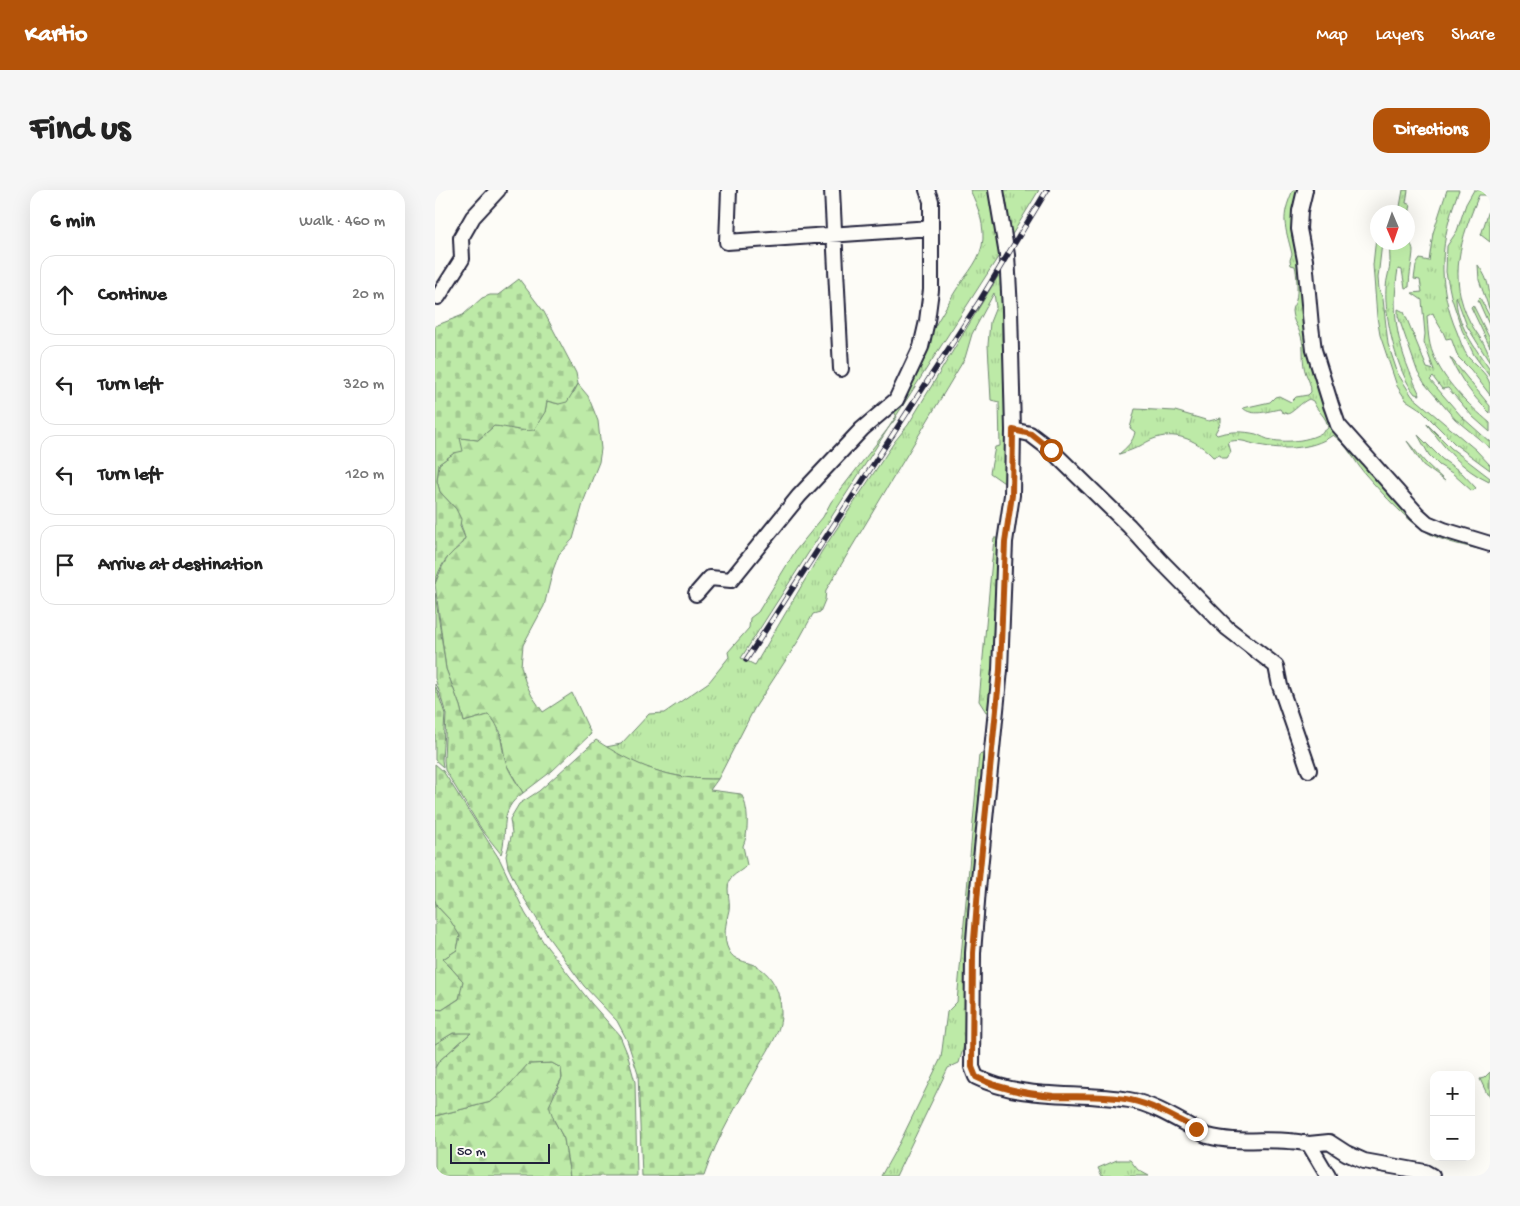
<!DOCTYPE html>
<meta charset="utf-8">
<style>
:root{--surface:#fff;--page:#f6f6f6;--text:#222;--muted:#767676;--line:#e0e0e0;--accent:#b45309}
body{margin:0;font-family:"Gochi Hand",sans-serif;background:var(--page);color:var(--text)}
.controls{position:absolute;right:15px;bottom:15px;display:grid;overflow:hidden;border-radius:10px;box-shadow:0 5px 20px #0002}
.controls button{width:45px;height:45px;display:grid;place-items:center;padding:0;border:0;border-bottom:1px solid var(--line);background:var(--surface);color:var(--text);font:25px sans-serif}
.compass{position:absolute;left:935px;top:15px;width:45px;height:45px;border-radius:50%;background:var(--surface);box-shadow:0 5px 20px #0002;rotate:178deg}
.scale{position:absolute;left:15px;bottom:12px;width:100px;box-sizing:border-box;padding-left:5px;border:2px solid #22223b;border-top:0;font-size:14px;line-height:18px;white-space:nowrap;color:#22223b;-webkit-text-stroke:4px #fdfcf7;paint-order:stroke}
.stop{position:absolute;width:15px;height:15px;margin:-11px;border:4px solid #b45309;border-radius:50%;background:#fff}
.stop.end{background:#b45309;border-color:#fff;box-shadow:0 1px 5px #0008}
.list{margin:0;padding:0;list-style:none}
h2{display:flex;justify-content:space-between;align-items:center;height:65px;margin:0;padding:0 20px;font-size:21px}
h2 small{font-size:16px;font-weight:400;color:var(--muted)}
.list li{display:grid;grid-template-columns:32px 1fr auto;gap:15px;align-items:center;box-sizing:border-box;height:80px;margin:0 10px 10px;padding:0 10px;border:1px solid var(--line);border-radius:15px}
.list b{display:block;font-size:19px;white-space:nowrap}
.list em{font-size:16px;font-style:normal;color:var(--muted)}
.icon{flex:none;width:28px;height:28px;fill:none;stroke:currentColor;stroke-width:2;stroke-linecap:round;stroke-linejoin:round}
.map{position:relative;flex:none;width:1055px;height:986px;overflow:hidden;border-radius:15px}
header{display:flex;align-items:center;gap:30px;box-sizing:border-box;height:70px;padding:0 25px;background:var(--accent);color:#fff}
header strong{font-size:24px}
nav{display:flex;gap:28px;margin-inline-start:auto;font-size:18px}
.intro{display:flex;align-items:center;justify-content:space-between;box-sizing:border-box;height:120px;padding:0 30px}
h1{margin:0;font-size:35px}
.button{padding:12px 22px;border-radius:15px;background:var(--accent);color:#fff;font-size:18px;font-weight:700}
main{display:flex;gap:30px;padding:0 30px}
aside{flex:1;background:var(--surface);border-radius:15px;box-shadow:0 5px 20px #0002}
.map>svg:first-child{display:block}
</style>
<header>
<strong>Kartio</strong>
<nav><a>Map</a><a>Layers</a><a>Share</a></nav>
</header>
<div class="intro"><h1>Find us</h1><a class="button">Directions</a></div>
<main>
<aside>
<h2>6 min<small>Walk · 460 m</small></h2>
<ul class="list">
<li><svg class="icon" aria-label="ahead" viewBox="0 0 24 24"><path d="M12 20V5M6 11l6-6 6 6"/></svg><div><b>Continue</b></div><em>20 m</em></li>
<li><svg class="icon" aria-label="left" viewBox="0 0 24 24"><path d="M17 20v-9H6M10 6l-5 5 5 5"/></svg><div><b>Turn left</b></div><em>320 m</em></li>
<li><svg class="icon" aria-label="left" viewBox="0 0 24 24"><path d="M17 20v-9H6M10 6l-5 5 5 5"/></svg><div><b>Turn left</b></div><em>120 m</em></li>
<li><svg class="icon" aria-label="arrive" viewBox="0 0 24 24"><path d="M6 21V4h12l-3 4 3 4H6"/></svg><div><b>Arrive at destination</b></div></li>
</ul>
</aside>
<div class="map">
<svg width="1055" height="986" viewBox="0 0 1055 986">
<defs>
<pattern id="grass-tufts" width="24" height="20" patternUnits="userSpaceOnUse" patternTransform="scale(1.25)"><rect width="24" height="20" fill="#bdeaa7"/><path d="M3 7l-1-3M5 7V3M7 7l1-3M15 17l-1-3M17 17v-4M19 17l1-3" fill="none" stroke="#a2c891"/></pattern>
<pattern id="forest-firs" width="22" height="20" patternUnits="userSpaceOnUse" patternTransform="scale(1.25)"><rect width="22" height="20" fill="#bdeaa7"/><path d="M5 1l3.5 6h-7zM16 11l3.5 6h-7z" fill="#a2c891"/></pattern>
<pattern id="cemetery-stones" width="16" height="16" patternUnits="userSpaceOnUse" patternTransform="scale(1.25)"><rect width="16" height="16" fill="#bdeaa7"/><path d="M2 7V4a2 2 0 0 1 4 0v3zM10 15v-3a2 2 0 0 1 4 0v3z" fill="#a2c891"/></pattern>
</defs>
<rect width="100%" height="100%" fill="#fdfcf7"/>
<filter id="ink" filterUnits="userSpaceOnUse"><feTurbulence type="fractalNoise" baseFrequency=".02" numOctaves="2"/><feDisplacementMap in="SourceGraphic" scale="10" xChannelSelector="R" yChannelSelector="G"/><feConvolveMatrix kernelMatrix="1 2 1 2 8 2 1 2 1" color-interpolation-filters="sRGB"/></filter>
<g filter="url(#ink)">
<!-- grass -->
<path fill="url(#grass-tufts)" stroke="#708671" d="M535 0H554L565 64 306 468 320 475 387 361 460 251 473 235 568 78 567 149 571 211 572 295 555 283 560 257 565 256 564 212 556 210 553 155 555 132 561 117 559 103 537 144 530 168 391 400 390 410 385 422 378 424 362 453 319 519 283 589C243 590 205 579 171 557L186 554 214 524 229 523 274 492 294 467 293 462 314 438 315 428 323 422 361 360 388 327 396 312 462 227 456 216C477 179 496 141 518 105 527 89 543 74 547 56 551 38 543 16 535 0Z
M567 0H604L575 48Z
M858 0H868L867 3 889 209 984 330 1055 357V362C1037 357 1016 354 999 346 975 335 948 304 930 284 919 271 913 255 898 245 876 261 844 260 819 254 809 251 803 249 793 252L796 262 792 268H787L785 265 778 267C763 251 743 241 721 248 714 250 709 254 703 257 697 260 691 262 684 264 692 257 698 252 700 242L695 238 700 219 740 221 774 231 786 228V232L780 243 782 245C795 241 808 241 821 244 826 246 831 249 836 250 853 253 880 251 893 238 892 226 882 222 878 211L874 209C865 213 861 220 853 224L847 222 845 219C833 221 817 227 808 218L835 212 840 207 844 206 856 212 861 207 873 205 876 202C876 195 874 191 871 184 866 172 870 158 866 146 863 136 858 133 857 121 857 116 860 115 861 110 863 103 862 83 860 76L856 75 855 70 857 64C850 35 845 29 858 0Z
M968 0H973L971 13 976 15C974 23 971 44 974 51 976 55 978 56 978 62 977 74 974 85 974 97L970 98 967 80 963 79C955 128 964 161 985 205L980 204C962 183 949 126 951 98 951 89 955 81 955 72 955 65 954 59 955 53L972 52V22H964Z
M1012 0H1024C1005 48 1001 94 1022 142 1025 150 1028 160 1033 167 1040 175 1052 183 1055 194 1055 197 1055 202 1055 205L1036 180 1023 167 1016 148 1011 149C1008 139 1001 133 998 123L992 126C993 138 993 152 998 164 1009 192 1033 214 1055 233V242L1038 227 1013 198 1007 199 998 187 995 190 1027 227 1055 252V258L1020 229 990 194 983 183 963 126V119L969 122 992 178 999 180 989 152 990 144 987 110 977 103 987 102 985 90 979 89 981 75 985 69 994 71 998 43Z
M1039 0H1055V5H1044C1026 48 1012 88 1035 132 1042 145 1055 158 1055 173L1032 136 1021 106C1020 132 1041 159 1055 180V187L1039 165 1027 140 1016 106 1011 82 1012 56 1022 41 1031 14Z
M1055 17V52L1046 45Z
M942 38V52L947 53 943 88 944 99 948 109 953 154 963 184 977 206 1041 260 1055 275V280L1021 255 985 219 971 210 962 196 945 145 942 127 938 75Z
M1043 75C1055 91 1055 102 1055 121L1044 90Z
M1045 108 1055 127V137L1043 110Z
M1038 115 1055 149V157L1036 117Z
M1015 167 1055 216V223C1038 207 1025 189 1015 167Z
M991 233 1016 258 1055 288 1054 292C1026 279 1009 257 991 233Z
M983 245 1007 269 1026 282 1041 298 1037 301 1017 283 1004 275 994 265Z
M972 251 990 272 1010 291 988 275Z
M559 348H564L562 371V425L556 522H551L544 511Z
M550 563 540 690 533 841 524 873 513 878 461 986H446L465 952 506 868 512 822 522 812 544 565Z
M682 970H695L703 980 714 986H667L663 978Z"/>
<!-- forest -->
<path fill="url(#forest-firs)" stroke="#708671" d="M143 194 153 206 163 231 166 259 164 272 149 310 138 349 124 364 118 380 109 416 88 455 86 476 90 491 97 506 108 522 137 503 156 544 117 581 88 603 71 574 65 541 53 525 29 532 25 516 11 479 0 394 7 377 14 365 25 356 30 348 21 319 5 302 2 291 4 274 19 263 25 248 43 250 59 236 72 237 86 241 110 222 112 211 124 214 139 202Z
M0 710 2 716 15 730 25 745 22 760 8 769 28 791 25 808 7 820 0 819Z
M37 842 4 871 0 878V854L18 843Z
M117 873 126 878 127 888 119 902V930L129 949 135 986H0V926L56 912 93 874Z"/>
<!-- cemetery -->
<path fill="url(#cemetery-stones)" stroke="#708671" d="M84 89 109 122 141 183 143 194 132 212 124 214 112 211 110 222 99 240C84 242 74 237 59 236L43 250 25 248 28 261 19 263 4 274 2 291 5 302 21 319 26 329 25 336 30 348C26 355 21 358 16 364 8 371 2 384 0 394V136L28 125 47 108 55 105H63Z
M0 403 11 479 25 516 29 532 53 525C68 536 65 556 71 572 74 583 83 594 88 603 62 621 74 639 66 664L47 640 10 580 9 570 11 524 0 488Z
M0 494 10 524 7 570 8 577 0 570Z
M161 550C200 576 235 590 283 589L275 600 306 604C314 616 314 643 308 656L312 675C308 680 301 683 297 687 289 697 296 709 294 720 291 733 287 748 294 761 299 771 310 771 319 775 337 783 346 803 346 822 347 841 334 858 325 874 305 911 282 946 269 986H207L203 884 192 850 182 831 149 796 113 747 84 700 73 677 71 666 77 643 75 629 84 614 104 601Z
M0 574 8 581 65 670 90 723 109 753 156 813 185 846 192 863 200 892 202 986H135L129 949 119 930 114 916 127 888 126 878 117 873 93 874 68 902 56 912 0 926V878L4 871 36 843H18L0 854V819L7 820 24 809 28 791 8 769 22 760 25 746 15 730 2 716 0 710Z
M1055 882V906L1052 904 1045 889 1049 888Z"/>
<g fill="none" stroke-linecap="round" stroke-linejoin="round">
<defs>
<path id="minor" d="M294 0 292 52 496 38
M397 0 406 179
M561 0 572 65 575 120 578 240 577 305 570 352 565 480 543 699 538 763 537 877 541 887C589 911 642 901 694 910 716 914 736 926 756 937 761 939 767 944 773 946 805 955 841 946 874 954L893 986
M870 0 865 21 864 39 870 70 876 136 879 160 896 215 903 235 982 324 992 333 1009 340 1055 354
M3 107 27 69 26 48 38 27 63 0
M578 240 595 244 616 260 694 336 725 370 792 438 841 476 845 496 874 580
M261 404 275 388 296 390 364 306 427 239 461 210 486 157 492 131 496 100V11L492 0
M874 954 894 952 911 963 929 971 990 982 997 986"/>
</defs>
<!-- minor casing -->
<use href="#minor" stroke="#22223b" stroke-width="18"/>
<!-- minor -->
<use href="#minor" stroke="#fdfcf7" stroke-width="14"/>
<defs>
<path id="rail" d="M311 470 544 112 612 0"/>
</defs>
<!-- rail casing -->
<use href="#rail" stroke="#22223b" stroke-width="5.5"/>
<!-- rail -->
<use href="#rail" stroke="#fdfcf7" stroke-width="4" stroke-dasharray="11" stroke-linecap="butt"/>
</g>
</g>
<g fill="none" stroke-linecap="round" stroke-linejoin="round" filter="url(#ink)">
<!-- route -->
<path stroke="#b45309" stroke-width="6" d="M616 260 596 244 578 240 577 305 570 352 565 480 543 699 538 763 537 877 541 887C564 899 593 904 619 906 644 907 670 905 695 910 719 915 740 928 761 939"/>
</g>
</svg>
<div class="controls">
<button>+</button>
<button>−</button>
</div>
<svg class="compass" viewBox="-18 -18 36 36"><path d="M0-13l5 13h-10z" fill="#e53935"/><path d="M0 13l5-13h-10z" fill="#767676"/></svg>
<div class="scale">50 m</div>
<div class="stop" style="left:616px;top:260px"></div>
<div class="stop end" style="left:761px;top:939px"></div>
</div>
</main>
